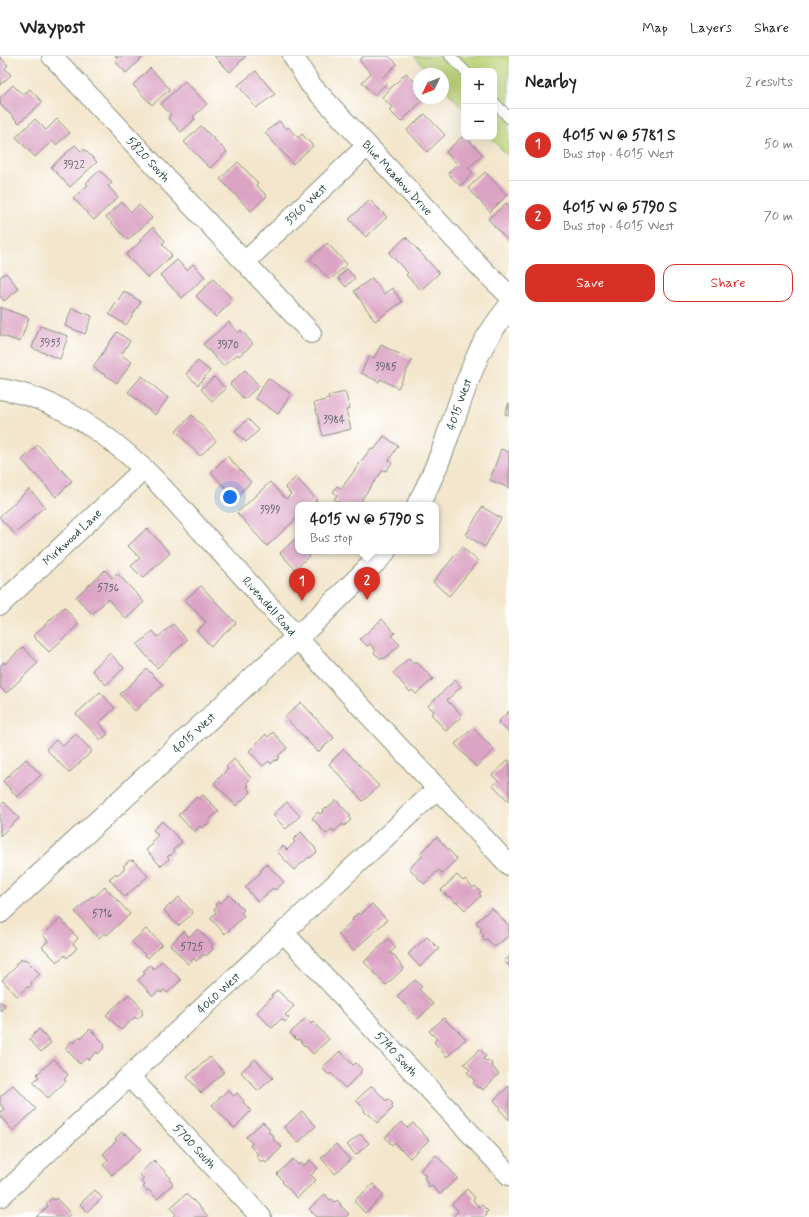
<!DOCTYPE html>
<meta charset="utf-8">
<style>
:root{--surface:#fff;--page:#f2f2f2;--text:#222;--muted:#767676;--line:#e0e0e0;--accent:#d93025}
body{margin:0;font-family:Mynerve,sans-serif;background:var(--page);color:var(--text)}
.controls{position:absolute;right:12px;top:12px;display:grid;overflow:hidden;border-radius:8px;box-shadow:0 4px 16px #0002}
.controls button{width:36px;height:36px;display:grid;place-items:center;padding:0;border:0;border-bottom:1px solid var(--line);background:var(--surface);color:var(--text);font:20px sans-serif}
.compass{position:absolute;left:413px;top:12px;width:36px;height:36px;border-radius:50%;background:var(--surface);box-shadow:0 4px 16px #0002;rotate:227deg}
.you{position:absolute;left:230px;top:441px;width:14px;height:14px;margin:-10px;border:3px solid #fff;border-radius:50%;background:#1a73e8;box-shadow:0 0 0 6px #1a73e833}
.badge{display:grid;place-items:center;width:26px;height:26px;border-radius:50%;background:var(--accent);color:#fff;font-size:13px;font-weight:700}
.pin{position:absolute;translate:-50% -33px;filter:drop-shadow(0 1px 2px #0008)}
.pin::after{content:'';position:absolute;top:21px;width:14px;height:12px;background:inherit;clip-path:polygon(0 0,100% 0,50% 100%)}
.popup{position:absolute;left:295px;top:446px;width:144px;height:52px;box-sizing:border-box;display:grid;place-content:center;border-radius:8px;background:var(--surface);filter:drop-shadow(0 1px 3px #0005);font-size:13px;white-space:nowrap;color:var(--muted)}
.popup b{font-size:15px;color:var(--text)}
.popup::after{content:'';position:absolute;left:50%;top:100%;margin-left:-8px;border:8px solid transparent;border-top-color:var(--surface)}
.list{margin:0;padding:0;list-style:none}
h2{display:flex;justify-content:space-between;align-items:center;height:52px;margin:0;padding:0 16px;font-size:17px}
h2 small{font-size:13px;font-weight:400;color:var(--muted)}
.list li{display:grid;grid-template-columns:26px 1fr auto;gap:12px;align-items:center;box-sizing:border-box;height:72px;padding:0 16px;border-top:1px solid var(--line)}
.list b{display:block;font-size:15px;white-space:nowrap}
.list p{margin:0;font-size:13px;white-space:nowrap;color:var(--muted)}
.list em{font-size:13px;font-style:normal;color:var(--muted)}
.actions{display:flex;gap:8px;padding:12px 16px}
.actions a{flex:1;padding:9px 0;border:1px solid var(--accent);border-radius:12px;text-align:center;font-size:14px;color:var(--accent)}
.actions .main{background:var(--accent);color:#fff}
.map{position:relative;flex:none;width:509px;height:1161px;overflow:hidden}
header{display:flex;align-items:center;gap:24px;box-sizing:border-box;height:56px;padding:0 20px;background:var(--surface);border-bottom:1px solid var(--line)}
header strong{font-size:19px}
nav{display:flex;gap:22px;margin-inline-start:auto;font-size:14px}
main{display:flex}
aside{flex:1;background:var(--surface)}
.map>svg:first-child{display:block}
</style>
<header>
<strong>Waypost</strong>
<nav><a>Map</a><a>Layers</a><a>Share</a></nav>
</header>
<main>
<div class="map">
<svg width="509" height="1161" viewBox="0 0 509 1161">
<rect width="100%" height="100%" fill="#fff"/>
<filter id="ink" filterUnits="userSpaceOnUse"><feTurbulence type="fractalNoise" baseFrequency=".025" numOctaves="2"/><feDisplacementMap in="SourceGraphic" scale="8" xChannelSelector="R" yChannelSelector="G"/><feConvolveMatrix kernelMatrix="1 2 1 2 8 2 1 2 1" color-interpolation-filters="sRGB"/></filter>
<filter id="wash" filterUnits="userSpaceOnUse"><feTurbulence type="fractalNoise" baseFrequency=".012" numOctaves="4" result="noise"/><feDisplacementMap in="SourceGraphic" scale="16" xChannelSelector="R" yChannelSelector="G"/><feGaussianBlur stdDeviation="0.9" result="paint"/><feColorMatrix in="noise" values="0 0 0 0 0 0 0 0 0 0 0 0 0 0 0 0 0 1.4 0 .05"/><feComposite in="paint" operator="in"/></filter>
<g filter="url(#wash)">
<rect width="100%" height="100%" fill="#f3e6cc"/>
<!-- green -->
<path fill="#bdd479" stroke="#6e8856" d="M414 0H509V101L490 81H494V15H464V53L443 31V18H431Z"/>
<g id="blocks">
<!-- building -->
<path fill="#dca4c4" d="M115 0H144L126 17 115 5 118 2Z
M214 0H246L230 16Z
M364 0H389L397 8 382 22 387 27 374 39 362 26 371 17 359 4Z
M0 1 8 9 5 12 11 19 0 29Z
M150 12 170 33 152 49 133 29Z
M256 15 275 38 256 52 238 29Z
M406 17 419 30V42H425L401 66 389 54 392 51 382 41Z
M185 25 207 48 193 61 195 63 181 76 168 62 171 59 161 48Z
M13 29 23 39 30 33 42 46 19 67 0 48V42Z
M425 58 445 79 427 96 407 74Z
M35 63 46 74 57 63 70 77 56 89 52 85 35 101 16 81Z
M279 65 286 73 288 71 298 82 302 78 313 90 293 108 265 77Z
M201 70 227 96 210 112 184 86Z
M464 79V81H466L483 99 468 112 473 117 460 130 448 117 457 108 446 96Z
M75 89 82 96 84 93 97 106 70 131 51 111Z
M238 106 258 127 256 129 267 140 251 155 220 123Z
M100 114 112 127 108 130 118 141 94 164 73 142 88 129 86 127Z
M485 116 507 139 490 156 468 132Z
M370 144 387 161 366 181 349 163Z
M122 146 131 156 139 149 152 162 128 184 106 161Z
M506 147 509 150V186L488 163Z
M153 171 165 185 162 188 172 199 148 222 126 199 141 185 140 184Z
M406 181 439 217 421 234 406 219 408 217 389 197Z
M327 187 347 208 330 224 310 203Z
M177 204 187 214 193 208 205 221 182 242 160 219Z
M347 213 355 222 346 231 338 222Z
M6 217 19 233 4 245 0 240V221Z
M372 222 384 238 392 232 402 246 375 265 354 235Z
M213 223 233 244 216 261 196 240Z
M124 235 141 246 126 269 109 258Z
M0 251 29 262 20 286 0 279Z
M72 252 92 260 85 278 65 270Z
M229 266 238 277 241 274 253 288 239 300 238 298 223 310 203 288Z
M40 270 68 280 60 303 32 292Z
M117 276 130 285 121 299 132 306 117 327 93 311Z
M381 289 412 304 398 332 380 323 379 326 361 317 369 300 374 302Z
M198 305 210 315 198 329 186 318Z
M245 314 259 330 244 343 230 328Z
M142 320 168 342 155 359 128 336Z
M214 321 226 333 212 345 201 333Z
M268 322 291 338 278 358 255 342Z
M345 336 350 353 346 354 351 373 323 380 314 347 329 343 328 340Z
M509 347V359L505 358Z
M192 359 216 385 200 400 176 375Z
M248 363 259 374 246 386 235 375Z
M384 380 398 390 389 404 392 407 386 415 383 414 361 444 363 445 360 449H336L339 446 334 443 337 439 333 436 337 430 341 433 371 392 374 394Z
M38 389 72 425 56 441 22 404Z
M501 393 509 396V432L490 424Z
M227 400 251 426 235 442 211 416Z
M296 421 317 444 311 449H298V461L267 490 237 457 270 426 286 443 291 438 285 431Z
M29 433 45 450 15 478 0 462V460Z
M482 451 501 462 485 491 466 479Z
M147 472 170 497 143 522 131 510 140 502 128 490Z
M298 480V495H315L295 513 280 497Z
M462 491 478 505 449 540 433 526Z
M105 514 112 522 117 517 144 546 126 563 108 543 92 558 76 541Z
M201 530 236 567 211 590 197 575 206 566 185 544Z
M64 551 79 568 49 596 33 580Z
M382 563 395 577 391 580 400 589 384 603 383 602 381 603 374 597 376 595 370 588 367 590 360 583Z
M173 568 187 584 157 612 137 589 153 575 158 581Z
M23 591 38 607 6 637 0 631V610L4 606 5 608Z
M110 597 124 612 106 629 92 614Z
M409 602 414 608 417 606 433 623 416 638 412 634 410 636 393 617Z
M147 613 163 629 135 655 120 638Z
M455 624 461 631 447 644 450 648 451 647 462 660 446 675 431 658 434 655 428 650Z
M100 636 115 652 99 667 108 678 101 684 76 658Z
M301 646 334 682 318 696 285 661Z
M509 655V677L498 666Z
M473 672 494 694 476 711 455 688Z
M273 676 287 692 278 700 280 701 276 705 275 704 271 708 269 705 263 710 249 695 266 678 268 681Z
M76 678 92 695 69 717 46 693 56 684 63 690Z
M344 693 379 730 363 745 329 708Z
M26 703 41 719 17 741 3 725Z
M234 703 251 722 246 727 249 730 247 731 251 736 236 750 214 727 228 713 226 711Z
M508 704H509V746L493 729 498 725 492 719Z
M203 739 219 755 209 764 211 765 207 769 206 768 202 772 200 770 194 776 178 759 197 741 199 743Z
M336 744 351 760 349 761 351 764 344 770 343 768 334 776 332 773 326 778 312 762 318 756 320 758 323 756 322 755 326 751 327 752Z
M4 746 19 762 0 780V750Z
M287 746 300 760 286 773 273 759Z
M162 765 182 786 173 794 174 796 170 800 169 799 167 801 169 803 161 810 146 794 153 788 151 786 158 779 153 774Z
M301 776 316 793 315 794 317 796 310 802 309 801 294 814 277 795 283 790 287 794 295 786 293 784Z
M437 781 457 803 442 817 439 814 424 828 409 812 423 800 420 797Z
M130 804 131 805 133 804 148 820 125 841 109 823 116 817 117 819 125 812 123 810Z
M267 808 284 826 275 834 273 832 258 846 245 831 261 816 260 815Z
M457 819 463 825 465 823 473 832 475 830 481 836 479 838 481 840 465 854 457 846 456 847 449 840 448 841 441 834Z
M105 831 130 858 107 879 104 877 99 882 75 856 92 840 94 841Z
M229 839 244 854 241 857 244 860 225 878 210 862 216 857 214 854 217 851 215 849 219 846 221 847Z
M179 841 193 857 178 870 164 854Z
M372 848 387 864 353 895 338 878 353 864 352 863 358 857 360 859Z
M492 852 509 870V879L495 891 487 883 486 884 482 880 484 878 480 875 482 873 476 866Z
M60 863 78 882 73 888 77 892 67 902 65 899 57 906 42 891 48 885 43 879Z
M146 873 162 888 148 902 132 886Z
M198 873 213 889 211 891 213 893 206 900 204 898 196 905 194 902 188 908 170 889 184 875 189 881Z
M427 881 439 893 420 911 408 898Z
M388 883 396 891 390 897 392 899 393 898 397 902 396 903 404 912 386 929 364 906Z
M509 901V910L504 905Z
M21 903 23 905 25 903 40 918 31 926 32 928 28 932 27 931 17 940 2 924 16 911 15 909Z
M162 905 181 924 167 937 164 934 161 937 159 935 153 940 138 924 145 918 143 916 150 909 154 913Z
M415 924 422 931 419 933 433 948 418 963 397 940Z
M277 934 294 950 285 959 289 962 285 966 281 963 272 972 257 956 272 941 271 940Z
M129 938 143 954 141 955 143 958 137 963 135 961 121 974 106 959Z
M0 945 5 950 0 955Z
M306 962 311 968 313 966 329 983 313 998 305 989 304 990 299 983 297 984 290 977Z
M444 962 453 972 454 971 466 983 447 1001 434 986 437 983 429 975Z
M39 973 51 987 41 996 29 983Z
M90 973 105 988 103 991 104 992 98 998 97 996 88 1004 86 1002 80 1008 65 992 72 985 74 987 80 980 81 982Z
M480 993 486 1000 483 1003 486 1005 488 1004 492 1008 491 1009 499 1018 483 1034 480 1031 478 1032 473 1027 475 1025 467 1016 470 1014 464 1008Z
M340 995 353 1009 356 1007 362 1014 360 1016 361 1017 345 1032 331 1017 329 1019 322 1012Z
M210 1001 224 1016 201 1037 187 1021Z
M54 1003 68 1019 64 1023 66 1025 48 1042 33 1026 39 1021 37 1018Z
M255 1003 273 1022 258 1035 241 1016Z
M13 1029 36 1053 13 1075 0 1060V1056L4 1053 0 1048V1041Z
M372 1030 386 1045 388 1043 393 1048 391 1050 393 1052 377 1067 369 1058 368 1059 364 1055 365 1054 356 1044Z
M509 1030V1064L499 1053 500 1051 494 1044Z
M228 1034 234 1040 237 1037 244 1045 243 1046 251 1055 234 1072 212 1049Z
M302 1055 316 1070 298 1087 284 1071Z
M263 1066 270 1074 268 1076 270 1078 271 1077 274 1081 273 1083 282 1091 266 1107 263 1104 261 1106 256 1100 258 1098 250 1090 252 1087 246 1081Z
M402 1066 407 1072 413 1067 429 1084 410 1102 401 1093 400 1094 395 1086 392 1089 385 1081Z
M122 1076 124 1079 125 1077 141 1093 112 1119 103 1109 108 1104 103 1098 117 1084 115 1083Z
M360 1078 369 1087 356 1099 347 1089Z
M336 1088 350 1104 335 1118 321 1102Z
M436 1099 458 1122 440 1138 431 1129 430 1131 426 1126 427 1125 424 1122 426 1120 420 1114Z
M293 1103 298 1109 300 1107 303 1110 310 1104 318 1112 311 1119 316 1124 297 1142 282 1126 283 1125 277 1118Z
M154 1104 171 1122 169 1123 173 1128 157 1143 149 1134 147 1135 143 1131 145 1129 141 1126 144 1123 139 1118Z
M373 1128 384 1139 365 1157 354 1145Z
M467 1133 475 1142 473 1144 479 1151 482 1149 488 1155 486 1157 487 1159 485 1161H453L458 1155 452 1148Z
M95 1134 102 1142 87 1156 80 1148Z
M186 1138 192 1144H193L208 1160 207 1161H175L174 1160 176 1158 170 1152Z
M325 1138 330 1144 332 1143 335 1146 337 1144 341 1148 340 1149 349 1158 346 1161H317L309 1153Z
M52 1142 54 1144 56 1142 71 1158 67 1161H36L48 1150 46 1148Z"/>
</g>
</g>
<g filter="url(#ink)">
<use href="#blocks" fill-opacity="0" stroke="#899280" stroke-width="1"/>
<g fill="none" stroke-linecap="round" stroke-linejoin="round">
<defs>
<path id="lane" d="M450 0 465 15
M494 46 509 62"/>
<g id="street">
<path id="s1" d="M52 0 311 277"/>
<path id="s2" d="M293 0 310 28 486 217 509 239"/>
<path id="s3" d="M245 206 367 90"/>
<path id="s4" d="M0 333C54 341 105 376 144 413 165 433 184 456 204 478 235 512 267 546 297 582L509 809"/>
<path id="s5" d="M0 549 144 413"/>
<path id="s6" d="M284 877 509 1119"/>
<path id="s7" d="M129 1020 261 1161"/>
<path id="s8" d="M0 1141 437 733"/>
</g>
<g id="secondary">
<path id="s9" d="M418 449C430 426 440 404 448 379 459 350 468 319 482 291 489 277 499 264 509 251"/>
<path id="s10" d="M0 856 316 564 379 502 385 495"/>
</g>
</defs>
<!-- lane casing -->
<use href="#lane" stroke="#899280" stroke-width="12"/>
<!-- street casing -->
<use href="#street" stroke="#899280" stroke-width="22"/>
<!-- secondary casing -->
<use href="#secondary" stroke="#899280" stroke-width="24"/>
<!-- lane -->
<use href="#lane" stroke="#fff" stroke-width="10"/>
<!-- street -->
<use href="#street" stroke="#fff" stroke-width="20"/>
<!-- secondary -->
<use href="#secondary" stroke="#fff" stroke-width="22"/>
</g>
</g>
<g text-anchor="middle" stroke-width="4" stroke-linejoin="round" paint-order="stroke">
<!-- number labels -->
<g font-size="10" fill="#4e5758">
<text x="74" y="112">3922</text>
<text x="50" y="290">3953</text>
<text x="228" y="292">3970</text>
<text x="386" y="314">3985</text>
<text x="334" y="367">3984</text>
<text x="270" y="457">3999</text>
<text x="108" y="535">5756</text>
<text x="102" y="861">5716</text>
<text x="192" y="894">5725</text>
</g>
<!-- street labels -->
<g font-size="12" fill="#1f3d34" stroke="#fff">
<text dy="4" stroke="none"><textPath href="#s1" startOffset="141">5820 South</textPath></text>
<text dy="4" stroke="none"><textPath href="#s2" startOffset="161">Blue Meadow Drive</textPath></text>
<text dy="4" stroke="none"><textPath href="#s3" startOffset="84">3960 West</textPath></text>
<text dy="4" stroke="none"><textPath href="#s9" startOffset="109">4015 West</textPath></text>
<text dy="4" stroke="none"><textPath href="#s5" startOffset="99">Mirkwood Lane</textPath></text>
<text dy="4" stroke="none"><textPath href="#s4" startOffset="353">Rivendell Road</textPath></text>
<text dy="4" stroke="none"><textPath href="#s10" startOffset="264">4015 West</textPath></text>
<text dy="4" stroke="none"><textPath href="#s8" startOffset="299">4060 West</textPath></text>
<text dy="4" stroke="none"><textPath href="#s6" startOffset="165">5740 South</textPath></text>
<text dy="4" stroke="none"><textPath href="#s7" startOffset="96">5700 South</textPath></text>
</g>
</g>
</svg>
<div class="controls">
<button>+</button>
<button>−</button>
</div>
<svg class="compass" viewBox="-18 -18 36 36"><path d="M0-13l5 13h-10z" fill="#e53935"/><path d="M0 13l5-13h-10z" fill="#767676"/></svg>
<div class="you"></div>
<div class="pin badge" style="left:302px;top:545px">1</div>
<div class="pin badge" style="left:367px;top:544px">2</div>
<div class="popup"><b>4015 W @ 5790 S</b>Bus stop</div>
</div>
<aside>
<h2>Nearby<small>2 results</small></h2>
<ul class="list">
<li><span class="badge">1</span><div><b>4015 W @ 5781 S</b><p>Bus stop · 4015 West</p></div><em>50 m</em></li>
<li><span class="badge">2</span><div><b>4015 W @ 5790 S</b><p>Bus stop · 4015 West</p></div><em>70 m</em></li>
</ul>
<div class="actions"><a class="main">Save</a><a>Share</a></div>
</aside>
</main>
